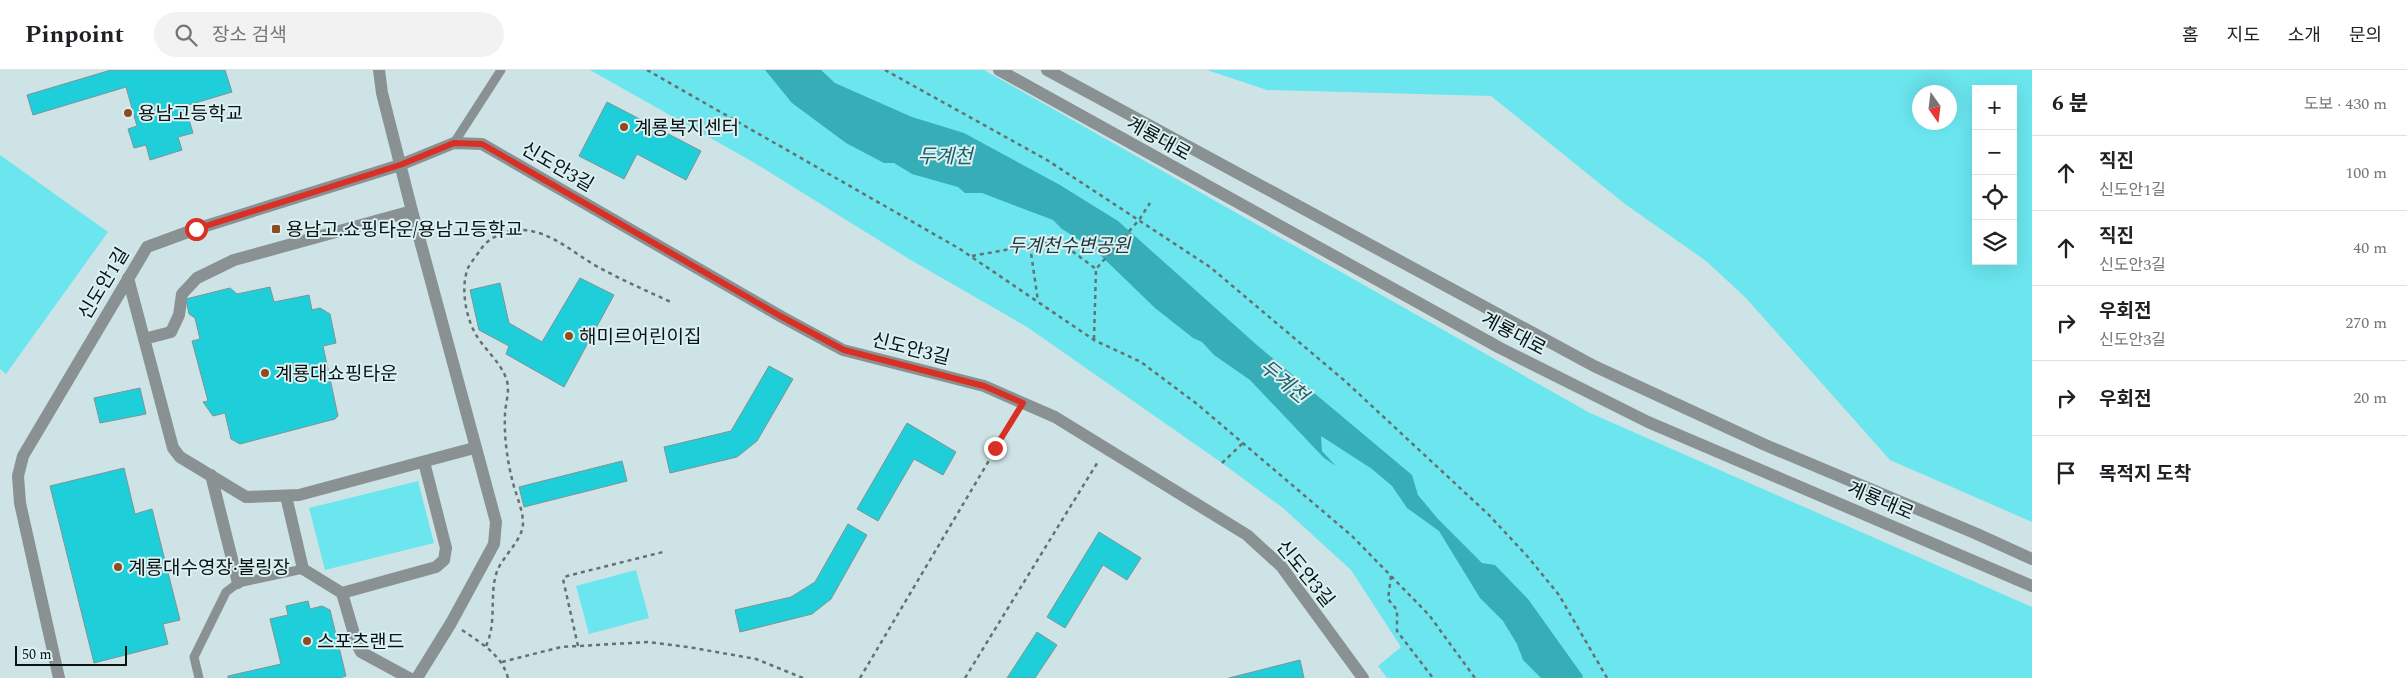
<!DOCTYPE html>
<html lang="ko">
<meta charset="utf-8">
<style>
:root{--surface:#fff;--page:#f2f2f2;--text:#202124;--muted:#757577;--line:#e0e0e0}
body{margin:0;font-family:Spectral,"Noto Sans KR",serif;background:var(--page);color:var(--text)}
.controls{position:absolute;right:15px;top:15px;display:grid;overflow:hidden;border-radius:0px;box-shadow:0 5px 20px #0002}
.controls button{width:45px;height:45px;display:grid;place-items:center;padding:0;border:0;border-bottom:1px solid var(--line);background:var(--surface);color:var(--text);font:25px sans-serif}
.compass{position:absolute;left:1912px;top:15px;width:45px;height:45px;border-radius:50%;background:var(--surface);box-shadow:0 5px 20px #0002;rotate:166deg}
.scale{position:absolute;left:15px;bottom:12px;width:112px;box-sizing:border-box;padding-left:5px;border:2px solid #0b1313;border-top:0;font-size:14px;line-height:18px;white-space:nowrap;color:#0b1313;-webkit-text-stroke:4px #dbf0f2;paint-order:stroke}
.stop{position:absolute;width:15px;height:15px;margin:-11px;border:4px solid #d93025;border-radius:50%;background:#fff}
.stop.end{background:#d93025;border-color:#fff;box-shadow:0 1px 5px #0008}
.list{margin:0;padding:0;list-style:none}
h2{display:flex;justify-content:space-between;align-items:center;height:65px;margin:0;padding:0 20px;font-size:21px}
h2 small{font-size:16px;font-weight:400;color:var(--muted)}
.list li{display:grid;grid-template-columns:32px 1fr auto;gap:15px;align-items:center;box-sizing:border-box;height:75px;padding:0 20px;border-top:1px solid var(--line)}
.list b{display:block;font-size:19px;white-space:nowrap}
.list p{margin:0;font-size:16px;white-space:nowrap;color:var(--muted)}
.list em{font-size:16px;font-style:normal;color:var(--muted)}
.icon{flex:none;width:28px;height:28px;fill:none;stroke:currentColor;stroke-width:2;stroke-linecap:round;stroke-linejoin:round}
.map{position:relative;flex:none;width:2032px;height:608px;overflow:hidden}
header{display:flex;align-items:center;gap:30px;box-sizing:border-box;height:70px;padding:0 25px;background:var(--surface);border-bottom:1px solid var(--line)}
header strong{font-size:24px}
nav{display:flex;gap:28px;margin-inline-start:auto;font-size:18px}
.search{width:350px;height:45px;background:var(--page);display:flex;align-items:center;gap:12px;box-sizing:border-box;padding:0 18px;border-radius:28px;color:var(--muted);font-size:19px}
main{display:flex}
aside{flex:1;background:var(--surface)}
.map>svg:first-child{display:block}
</style>
<header>
<strong>Pinpoint</strong>
<div class="search"><svg class="icon" aria-label="search" viewBox="0 0 24 24"><circle cx="10" cy="10" r="6"/><path d="M15 15l6 6"/></svg>장소 검색</div>
<nav><a>홈</a><a>지도</a><a>소개</a><a>문의</a></nav>
</header>
<main>
<div class="map">
<svg width="2032" height="608" viewBox="0 0 2032 608">
<rect width="100%" height="100%" fill="#cee3e5"/>
<!-- green -->
<path fill="#6be6ef" fill-rule="evenodd" d="M590 0H984L1590 343 2032 537V608H1387L1378 596 1401 577 1351 500 1283 438 1222 393 1027 257 909 189 753 92Z
M1207 0H2032V452L1890 390 1745 227 1706 191 1625 134 1491 26 1267 20ZM1976 19H2013V191H1976ZM1920 22H1950V52H1920Z
M0 85 108 162 6 304 0 299Z
M418 411 434 473 325 500 309 438Z
M636 500 649 548 589 564 576 516Z"/>
<!-- water -->
<path fill="#37aeb7" d="M765 0H821L835 13 912 47 964 63 1060 115 1118 151 1258 276 1412 405 1418 425 1438 449 1482 493 1495 495 1528 529 1583 606 1582 608H1541L1523 590 1517 574 1503 551 1480 528 1439 461 1407 438 1392 416 1372 399 1321 366 1322 381 1336 396 1324 388 1250 310 1214 285 1202 272 1193 268 1155 238 1094 179 1062 159 1053 150 982 123H965L958 117 912 104 894 93H884L846 73 792 33Z"/>
<!-- building -->
<path fill="#1ecfda" stroke="#809395" d="M111 0H225L232 22 185 36 193 63 178 67 182 80 150 90 146 75 134 78 128 59 137 56 126 17 33 45 27 25Z
M607 32 701 81 686 110 637 84 624 109 579 86Z
M580 208 614 225 564 317 506 284 509 276 479 260 470 220 500 213 509 253 542 272Z
M270 217 274 232 309 225 312 240 320 238 330 244 336 273 323 276 338 346 335 349 240 374 231 369 225 343 213 346 203 332 208 331 192 271 200 269 195 248 189 244 186 229 230 218 237 224Z
M769 296 793 309 757 371 737 387 670 403 664 377 731 361Z
M140 318 146 344 100 353 94 328Z
M907 353 956 382 943 405 914 389 878 451 857 439Z
M622 391 627 411 524 437 519 417Z
M124 398 135 444 152 439 180 550 163 554 168 574 94 593 50 416Z
M848 454 867 465 831 529 812 544 740 562 735 540 791 527 815 512Z
M1099 462 1141 488 1127 510 1103 495 1065 558 1047 547Z
M308 531 310 539 322 536 330 540 346 606 339 608H228V606L281 594 270 549 288 545 286 536Z
M1037 562 1057 575 1035 608H1007Z
M1300 590 1304 608H1229Z"/>
<g fill="none" stroke-linecap="round" stroke-linejoin="round">
<!-- path -->
<path stroke="#647273" stroke-width="2.5" stroke-dasharray="4 4" stroke-linecap="butt" d="M647 0 960 179 1094 270 1141 292 1197 334 1352 466 1429 545 1475 608
M885 0 1047 90 1210 197 1345 311 1489 445 1528 487 1559 525 1607 608
M1030 176 1038 231
M972 186 1049 172 1064 175 1096 199
M1094 269 1096 199 1139 150 1150 133
M1222 393 1243 373
M1391 506 1388 529 1397 540V561L1433 608
M462 560C481 573 502 585 508 608
M486 576C498 550 488 522 498 499 505 484 523 469 523 453 523 439 515 423 512 409 507 389 504 366 505 345 505 334 510 323 507 311 502 294 488 283 478 268 466 250 460 218 468 198 471 192 477 185 481 179 490 166 508 159 524 160 554 163 573 183 598 197 622 210 647 221 673 233
M578 576 563 509 567 506 663 482
M502 592 561 577 648 572 688 577 756 589 803 608
M860 608 1016 345
M965 608 1099 390"/>
<!-- service -->
<path stroke="#899192" stroke-width="9" d="M454 73 501 0
M199 608 194 587 226 522 238 513 303 499"/>
<!-- minor -->
<path stroke="#899192" stroke-width="12" d="M128 208 173 378 180 387 246 427 299 425 474 378
M144 269 171 262 179 245 182 224 197 208 234 190 412 141
M211 405 238 513
M286 426 303 499 342 523 357 574 361 582 409 608
M342 523 436 497 444 490 446 478 424 392"/>
<!-- tertiary -->
<path stroke="#899192" stroke-width="12" d="M379 0 382 23 412 141 496 452 494 474 451 553 417 608
M999 0 1500 278 1648 352 2032 516
M1047 0 1594 296 1763 374 1977 464 2032 489
M59 608 20 433 18 406 23 386 147 177 196 159 400 95 454 73 482 74 782 247 843 280 984 316 1055 347 1247 465 1281 496 1363 608"/>
</g>
<g fill="none" stroke-linecap="round" stroke-linejoin="round">
<!-- route -->
<path stroke="#d93025" stroke-width="6" d="M196 159 400 95 454 73 482 74 782 247 844 280 984 316 1023 333 995 378"/>
</g>
<!-- markers -->
<g fill="#8e4b1c" stroke="#dbf0f2" stroke-width="2">
<circle cx="128" cy="43" r="5"/>
<circle cx="624" cy="57" r="5"/>
<rect x="271" y="154" width="10" height="10" rx="2.5"/>
<circle cx="569" cy="266" r="5"/>
<circle cx="265" cy="303" r="5"/>
<circle cx="118" cy="497" r="5"/>
<circle cx="307" cy="571" r="5"/>
</g>
<g text-anchor="middle" stroke-width="4" stroke-linejoin="round" paint-order="stroke">
<!-- poi labels -->
<g font-size="19" fill="#0b1313" stroke="#dbf0f2" text-anchor="start">
<text x="138" y="50">용남고등학교</text>
<text x="634" y="64">계룡복지센터</text>
<text x="286" y="166">용남고.쇼핑타운/용남고등학교</text>
<text x="579" y="273">해미르어린이집</text>
<text x="275" y="310">계룡대쇼핑타운</text>
<text x="128" y="504">계룡대수영장·볼링장</text>
<text x="317" y="578">스포츠랜드</text>
</g>
<!-- street labels -->
<g font-size="19" fill="#0b1313" stroke="#dbf0f2">
<text transform="translate(1159 68) rotate(29)" y="7">계룡대로</text>
<text transform="translate(558 96) rotate(30)" y="7">신도안3길</text>
<text transform="translate(103 213) rotate(-59)" y="7">신도안1길</text>
<text transform="translate(1514 263) rotate(28)" y="7">계룡대로</text>
<text transform="translate(911 278) rotate(14)" y="7">신도안3길</text>
<text transform="translate(1881 430) rotate(23)" y="7">계룡대로</text>
<text transform="translate(1306 503) rotate(51)" y="7">신도안3길</text>
</g>
<!-- park labels -->
<g font-size="19" font-style="italic" fill="#1f393b" stroke="#dbf0f2">
<text x="1069" y="182">두계천수변공원</text>
</g>
<!-- water labels -->
<g font-size="20" font-style="italic" fill="#206064" stroke="#dbf0f2">
<text x="945" y="93">두계천</text>
<text transform="translate(1284 311) rotate(39)" y="7">두계천</text>
</g>
</g>
</svg>
<div class="controls">
<button>+</button>
<button>−</button>
<button><svg class="icon" aria-label="locate" viewBox="0 0 24 24"><circle cx="12" cy="12" r="6"/><path d="M12 2v4M12 18v4M2 12h4M18 12h4"/></svg></button>
<button><svg class="icon" aria-label="layers" viewBox="0 0 24 24"><path d="M12 4l9 5-9 5-9-5zM3 14l9 5 9-5"/></svg></button>
</div>
<svg class="compass" viewBox="-18 -18 36 36"><path d="M0-13l5 13h-10z" fill="#e53935"/><path d="M0 13l5-13h-10z" fill="#757577"/></svg>
<div class="scale">50 m</div>
<div class="stop" style="left:196px;top:159px"></div>
<div class="stop end" style="left:995px;top:378px"></div>
</div>
<aside>
<h2>6 분<small>도보 · 430 m</small></h2>
<ul class="list">
<li><svg class="icon" aria-label="ahead" viewBox="0 0 24 24"><path d="M12 20V5M6 11l6-6 6 6"/></svg><div><b>직진</b><p>신도안1길</p></div><em>100 m</em></li>
<li><svg class="icon" aria-label="ahead" viewBox="0 0 24 24"><path d="M12 20V5M6 11l6-6 6 6"/></svg><div><b>직진</b><p>신도안3길</p></div><em>40 m</em></li>
<li><svg class="icon" aria-label="right" viewBox="0 0 24 24"><path d="M7 20v-9h11M14 6l5 5-5 5"/></svg><div><b>우회전</b><p>신도안3길</p></div><em>270 m</em></li>
<li><svg class="icon" aria-label="right" viewBox="0 0 24 24"><path d="M7 20v-9h11M14 6l5 5-5 5"/></svg><div><b>우회전</b></div><em>20 m</em></li>
<li><svg class="icon" aria-label="arrive" viewBox="0 0 24 24"><path d="M6 21V4h12l-3 4 3 4H6"/></svg><div><b>목적지 도착</b></div></li>
</ul>
</aside>
</main>
